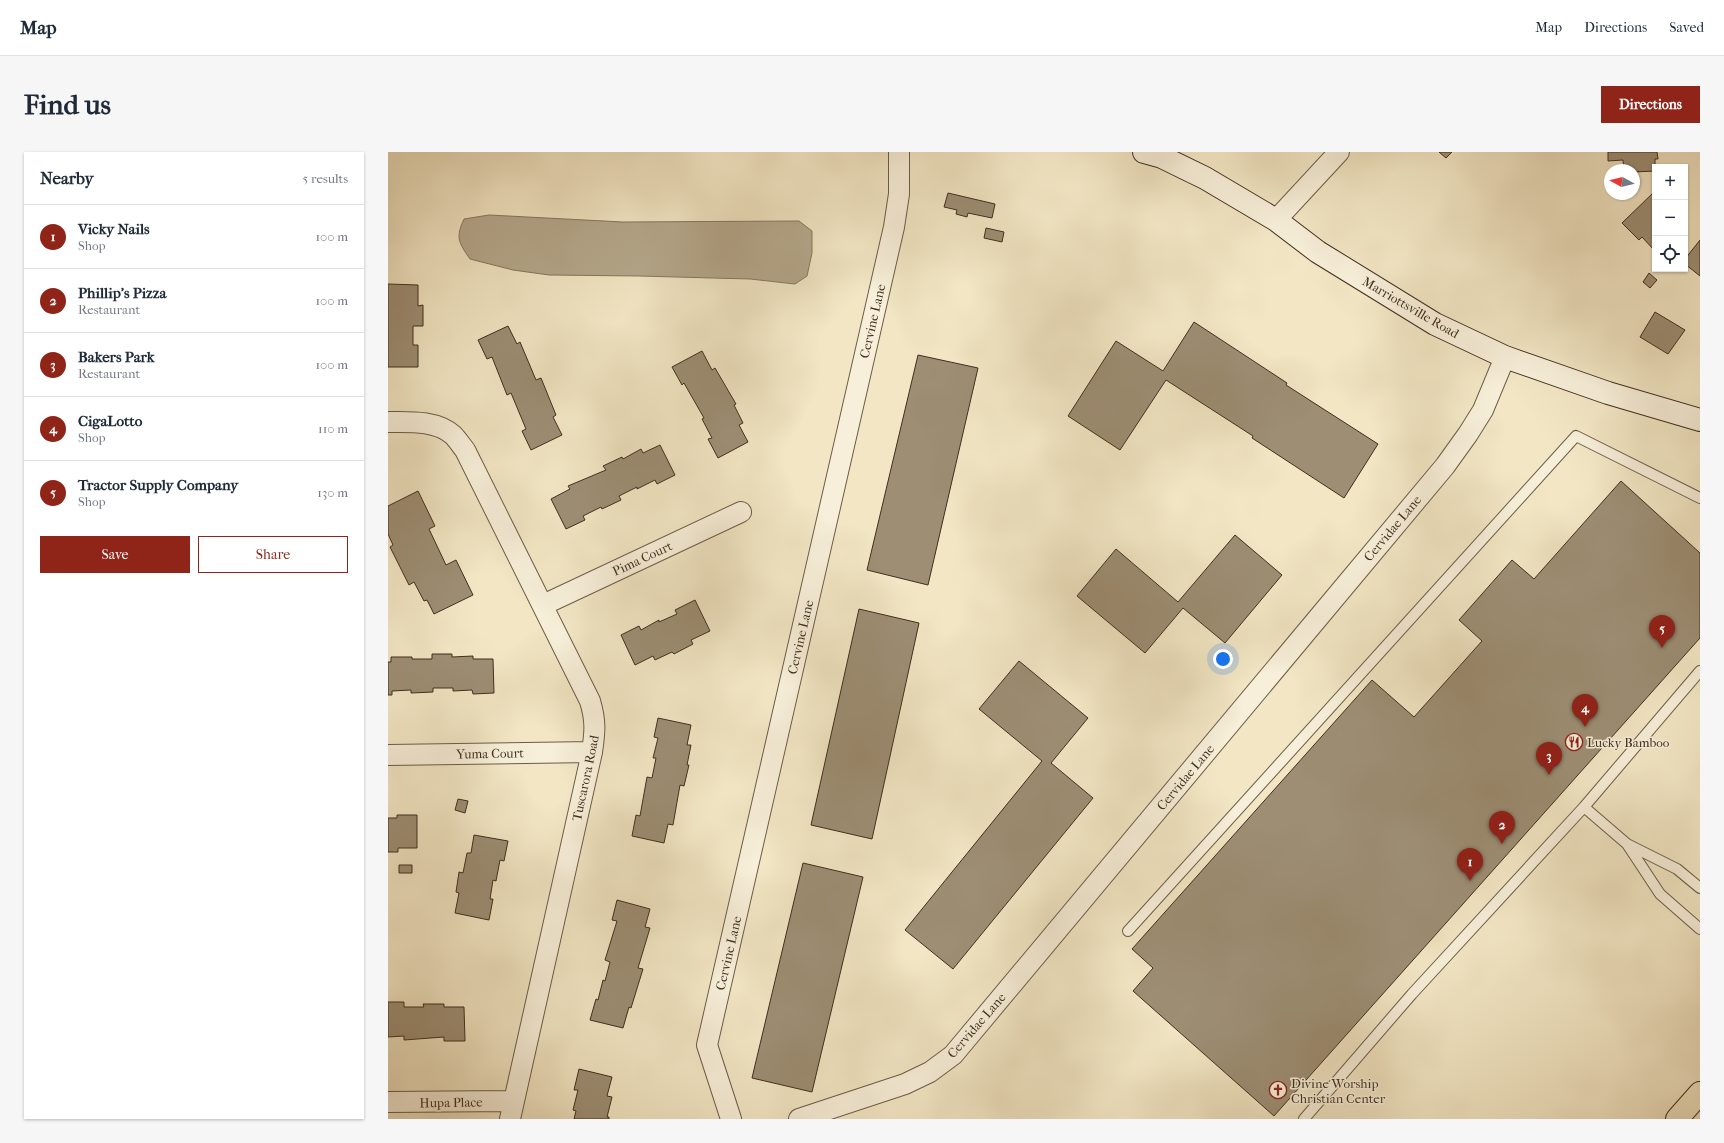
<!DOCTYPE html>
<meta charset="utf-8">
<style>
:root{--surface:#fff;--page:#f6f6f7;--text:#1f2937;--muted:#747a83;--line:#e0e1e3;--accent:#8f2418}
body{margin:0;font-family:"IM FELL French Canon",serif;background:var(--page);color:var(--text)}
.controls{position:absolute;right:12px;top:12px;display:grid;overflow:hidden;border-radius:0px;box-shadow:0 1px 3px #0004}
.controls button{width:36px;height:36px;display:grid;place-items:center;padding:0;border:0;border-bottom:1px solid var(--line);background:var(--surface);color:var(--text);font:20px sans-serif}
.compass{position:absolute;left:1216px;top:12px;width:36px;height:36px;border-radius:50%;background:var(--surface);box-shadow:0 1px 3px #0004;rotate:278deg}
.you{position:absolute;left:835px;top:507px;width:14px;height:14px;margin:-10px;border:3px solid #fff;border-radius:50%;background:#1a73e8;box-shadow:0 0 0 6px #1a73e833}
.badge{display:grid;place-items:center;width:26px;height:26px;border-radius:50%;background:var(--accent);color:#fff;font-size:13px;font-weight:700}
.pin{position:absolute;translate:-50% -33px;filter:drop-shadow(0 1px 2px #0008)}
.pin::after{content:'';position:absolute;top:21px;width:14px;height:12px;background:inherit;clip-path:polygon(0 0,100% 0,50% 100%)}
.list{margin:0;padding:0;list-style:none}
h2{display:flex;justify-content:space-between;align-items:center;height:52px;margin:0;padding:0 16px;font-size:17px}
h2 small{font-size:13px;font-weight:400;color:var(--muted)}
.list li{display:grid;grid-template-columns:26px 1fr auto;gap:12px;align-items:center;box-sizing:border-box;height:64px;padding:0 16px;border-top:1px solid var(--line)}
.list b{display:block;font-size:15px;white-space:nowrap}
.list p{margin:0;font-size:13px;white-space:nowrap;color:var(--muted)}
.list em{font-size:13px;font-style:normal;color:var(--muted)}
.actions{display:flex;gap:8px;padding:12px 16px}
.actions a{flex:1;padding:9px 0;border:1px solid var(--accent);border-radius:0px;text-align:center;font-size:14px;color:var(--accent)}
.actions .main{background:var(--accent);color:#fff}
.icon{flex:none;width:22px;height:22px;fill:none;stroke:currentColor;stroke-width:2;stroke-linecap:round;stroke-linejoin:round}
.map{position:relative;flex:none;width:1312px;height:967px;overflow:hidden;border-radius:0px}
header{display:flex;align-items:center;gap:24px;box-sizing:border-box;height:56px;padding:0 20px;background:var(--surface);border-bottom:1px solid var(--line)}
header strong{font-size:19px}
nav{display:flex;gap:22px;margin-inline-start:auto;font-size:14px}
.intro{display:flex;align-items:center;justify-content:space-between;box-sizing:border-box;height:96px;padding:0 24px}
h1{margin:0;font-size:28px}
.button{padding:10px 18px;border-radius:0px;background:var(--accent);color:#fff;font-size:14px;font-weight:700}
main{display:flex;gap:24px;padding:0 24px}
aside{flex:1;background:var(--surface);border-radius:0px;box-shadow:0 1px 3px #0004}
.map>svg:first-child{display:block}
</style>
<header>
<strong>Map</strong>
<nav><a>Map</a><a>Directions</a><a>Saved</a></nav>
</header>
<div class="intro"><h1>Find us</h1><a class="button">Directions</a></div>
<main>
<aside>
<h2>Nearby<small>5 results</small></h2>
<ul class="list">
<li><span class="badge">1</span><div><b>Vicky Nails</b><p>Shop</p></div><em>100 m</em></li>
<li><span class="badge">2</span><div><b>Phillip's Pizza</b><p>Restaurant</p></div><em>100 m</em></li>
<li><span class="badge">3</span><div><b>Bakers Park</b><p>Restaurant</p></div><em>100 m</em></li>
<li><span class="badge">4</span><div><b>CigaLotto</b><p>Shop</p></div><em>110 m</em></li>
<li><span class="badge">5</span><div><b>Tractor Supply Company</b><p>Shop</p></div><em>130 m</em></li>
</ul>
<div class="actions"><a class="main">Save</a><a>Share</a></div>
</aside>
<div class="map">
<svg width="1312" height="967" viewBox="0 0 1312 967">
<rect width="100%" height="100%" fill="#f2e6c4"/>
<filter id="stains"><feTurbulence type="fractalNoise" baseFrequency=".005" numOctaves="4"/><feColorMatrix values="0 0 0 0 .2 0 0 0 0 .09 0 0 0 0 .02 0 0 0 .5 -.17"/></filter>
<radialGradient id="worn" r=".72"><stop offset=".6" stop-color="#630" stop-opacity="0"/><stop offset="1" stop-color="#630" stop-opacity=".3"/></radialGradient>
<!-- water -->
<path fill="#b5a88c" stroke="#867860" d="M101 63 235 70 411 69 424 79V101L419 124 407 132 362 127 251 124 161 123 125 118 82 107C71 91 67 86 76 67Z"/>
<!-- building -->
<path fill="#9d8e74" stroke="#402f1e" d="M1051 0H1064L1058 6Z
M1220 0H1269L1270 7H1267V19L1246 20V18H1236L1235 8 1220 9Z
M560 41 607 52 604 66 580 61 579 65 568 62 569 58 556 55Z
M1265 41 1267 42V99L1254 85 1251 88 1234 71Z
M598 76 616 80 614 90 596 86Z
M1312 88V124L1297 112V107Z
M1261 121 1269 128 1262 136 1255 130Z
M0 132 30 133V154L35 153V174H25V193H30V215H0Z
M1267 160 1297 178 1280 202 1252 185Z
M806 170 899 231 898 233 990 292 956 346 864 286 865 284 778 228 732 298 680 264 728 189 775 219Z
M120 174 129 192 132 190 148 228 153 226 168 263 165 265 174 283 143 298 134 279 138 277 123 241 119 243 104 205 99 207 90 188Z
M314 199 324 218 327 216 348 252 346 253 355 271 351 273 360 290 330 306 320 287 324 286 314 267 316 266 296 231 294 233 284 215Z
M530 203 590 216 540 433 479 418Z
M272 293 287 323 269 332 267 328 249 337V335L231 344 233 348 214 357 213 355 195 364 197 368 178 377 163 347 182 337 180 334 218 318 215 314 234 305 235 307 253 297 255 301Z
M1233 329 1312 401V486L886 964 745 839 765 816 744 797 984 528 1026 565 1094 489 1071 468 1124 408 1146 427Z
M30 339 47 374 41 377 58 413 68 408 85 443 46 462 39 448 36 449 26 430 21 433 2 395 5 393 0 382V354Z
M847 383 894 423 837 491 795 456 757 501 689 444 728 397 790 450Z
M307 448 322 479 303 488 305 492 286 502 284 500 267 508 265 504 247 513 233 483 251 474 253 478 271 468V470L289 462 287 458Z
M471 457 531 471 484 687 423 673Z
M44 502H64V505L85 504V507H105L106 541 85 542 84 538 65 539V536H45V540L23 541V538L4 539V543H0V510H3V505H24V507H44Z
M631 509 700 566 663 611 705 646 565 817 517 778 654 609 591 557Z
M270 566 303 573 299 593H303L299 613H301L296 634 292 633 285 673 280 672 276 691 244 684 248 663 252 664 259 625 264 626 268 606H265L270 586 266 585Z
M70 647 80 649 77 661 67 658Z
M9 663H29V696H10V700H0V666H9Z
M86 683 120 689 116 709 112 708 108 729 105 728 102 747H105L101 768 67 761 71 741 68 740 71 720 75 721 79 701H83Z
M415 711 475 725 424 940 364 926Z
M11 713H24V721H11Z
M229 748 262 757 257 775 262 776 250 816 255 817 243 856 241 855 235 876 202 868 208 847 210 848 215 828 217 829 222 810 217 808 229 769 224 768Z
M0 850H16V855H36L35 852H56V855H76L77 889H56V885L16 888V884L0 885Z
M191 917 224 925 219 944 224 945 219 965H221V967H186L188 959 185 958 190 938H186Z"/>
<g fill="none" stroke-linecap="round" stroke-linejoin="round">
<defs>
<path id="lane" d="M1196 655 1239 692 1289 717 1312 736
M1239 692 1272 742 1312 777
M740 779 1188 284 1312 346
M916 967 1024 842 1196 655 1312 519"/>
<path id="street" d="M888 68 951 0
M0 270C21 270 48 268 65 283 69 287 73 293 77 298L202 549C208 569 207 580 204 600L122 967
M155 453 353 360
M0 603 204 600
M0 950 126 949
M343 967 319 893 506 75 511 42V0
M411 967 517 932 542 920 565 903 1057 314 1080 282 1095 258 1117 205"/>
<path id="secondary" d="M756 0 774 5 817 26 888 68 930 100 1047 172 1117 205 1220 241 1312 268"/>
<path id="primary" d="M1289 967 1312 941"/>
</defs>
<!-- lane casing -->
<use href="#lane" stroke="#6c5d48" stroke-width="12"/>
<!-- street casing -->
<use href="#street" stroke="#6c5d48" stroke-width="22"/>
<!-- secondary casing -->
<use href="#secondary" stroke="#402f1e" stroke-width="24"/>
<!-- primary casing -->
<use href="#primary" stroke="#402f1e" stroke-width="24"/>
<!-- lane -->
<use href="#lane" stroke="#f7efd9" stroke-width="10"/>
<!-- street -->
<use href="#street" stroke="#f7efd9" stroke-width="20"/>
<!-- secondary -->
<use href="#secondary" stroke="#f7efd9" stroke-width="22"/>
<!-- primary -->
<use href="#primary" stroke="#f2e6c4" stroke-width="22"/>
</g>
<!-- icons -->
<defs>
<symbol id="restaurant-ring" viewBox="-11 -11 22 22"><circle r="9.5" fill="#f7efd9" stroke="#8f2418" stroke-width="1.5"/><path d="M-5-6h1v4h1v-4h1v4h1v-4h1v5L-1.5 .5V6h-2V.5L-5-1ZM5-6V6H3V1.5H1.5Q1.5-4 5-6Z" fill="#8f2418"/></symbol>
<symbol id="church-ring" viewBox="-11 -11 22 22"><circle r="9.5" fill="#f7efd9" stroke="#8f2418" stroke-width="1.5"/><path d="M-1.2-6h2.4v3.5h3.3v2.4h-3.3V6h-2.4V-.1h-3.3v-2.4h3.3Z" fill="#8f2418"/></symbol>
</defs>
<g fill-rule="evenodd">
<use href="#restaurant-ring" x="1176" y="580" width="20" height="20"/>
<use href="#church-ring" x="880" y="928" width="20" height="20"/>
</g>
<g text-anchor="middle" stroke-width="3" stroke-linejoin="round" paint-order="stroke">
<!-- street labels -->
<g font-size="13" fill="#402f1e" stroke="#f7efd9">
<text transform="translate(1023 155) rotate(30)" y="5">Marriottsville Road</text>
<text transform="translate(484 169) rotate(-77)" y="5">Cervine Lane</text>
<text transform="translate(1004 376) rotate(-50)" y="5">Cervidae Lane</text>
<text transform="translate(254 406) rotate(-25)" y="5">Pima Court</text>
<text transform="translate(412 485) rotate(-77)" y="5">Cervine Lane</text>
<text transform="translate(102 601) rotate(-1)" y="5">Yuma Court</text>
<text transform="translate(797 625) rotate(-50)" y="5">Cervidae Lane</text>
<text transform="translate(197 626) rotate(-78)" y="5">Tuscarora Road</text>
<text transform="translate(340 801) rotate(-77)" y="5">Cervine Lane</text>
<text transform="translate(588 873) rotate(-49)" y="5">Cervidae Lane</text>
<text transform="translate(63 950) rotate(-1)" y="5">Hupa Place</text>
</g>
<!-- poi labels -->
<g font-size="13" fill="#402f1e" stroke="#f7efd9" text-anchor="start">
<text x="1199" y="595">Lucky Bamboo</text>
<text x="903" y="936">Divine Worship<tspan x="903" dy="15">Christian Center</tspan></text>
</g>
</g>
<rect width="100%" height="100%" filter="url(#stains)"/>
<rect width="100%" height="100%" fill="url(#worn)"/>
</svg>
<div class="controls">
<button>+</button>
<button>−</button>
<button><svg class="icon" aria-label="locate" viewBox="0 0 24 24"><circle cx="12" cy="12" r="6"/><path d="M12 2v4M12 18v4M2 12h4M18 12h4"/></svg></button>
</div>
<svg class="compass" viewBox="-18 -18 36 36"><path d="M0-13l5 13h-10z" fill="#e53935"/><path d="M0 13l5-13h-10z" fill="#747a83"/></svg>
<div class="you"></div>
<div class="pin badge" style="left:1082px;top:729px">1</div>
<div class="pin badge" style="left:1114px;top:692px">2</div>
<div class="pin badge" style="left:1161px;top:623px">3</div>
<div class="pin badge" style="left:1197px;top:575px">4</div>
<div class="pin badge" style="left:1274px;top:496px">5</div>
</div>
</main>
